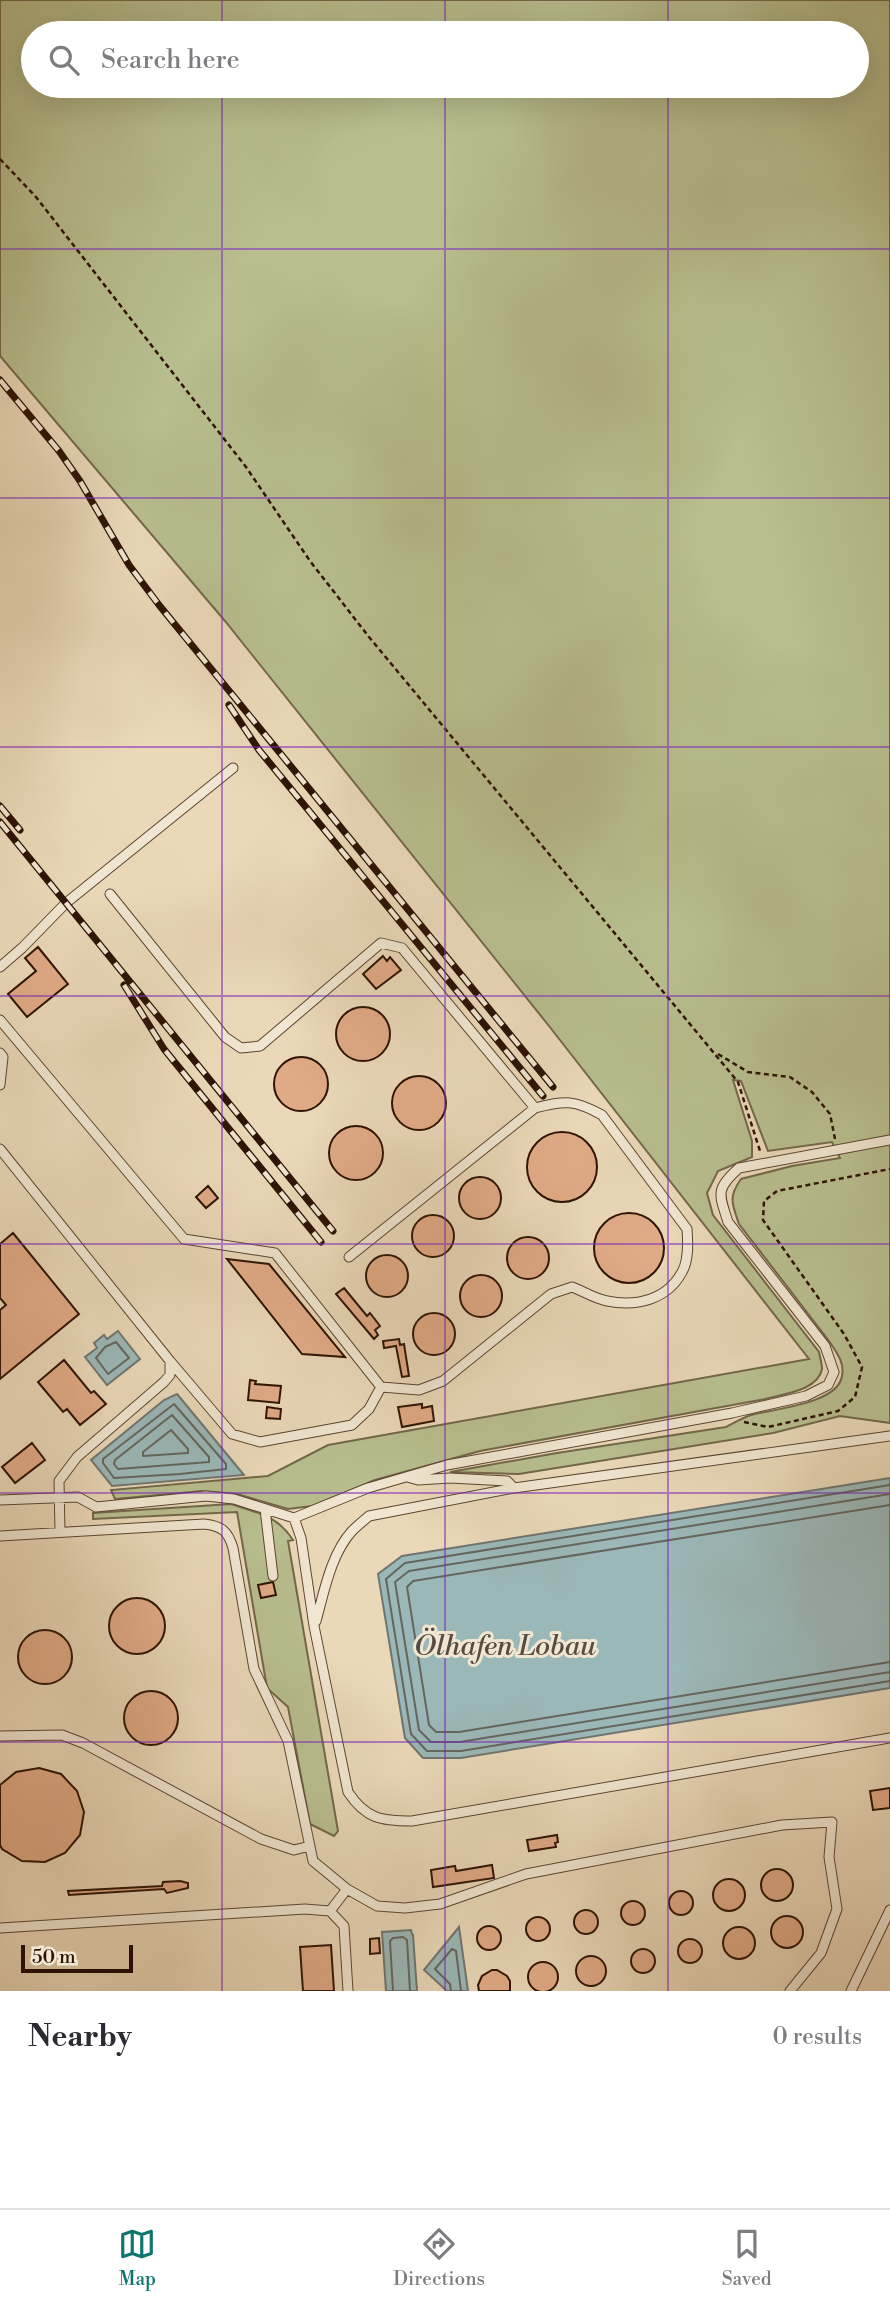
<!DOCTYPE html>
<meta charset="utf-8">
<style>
:root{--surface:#fff;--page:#f2f2f3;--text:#2b2b33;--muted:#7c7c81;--line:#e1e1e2;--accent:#0f766e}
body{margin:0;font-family:"Libre Bodoni",serif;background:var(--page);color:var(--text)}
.scale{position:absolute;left:21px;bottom:18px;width:112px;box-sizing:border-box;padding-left:7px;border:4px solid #2d1304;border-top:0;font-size:19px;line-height:24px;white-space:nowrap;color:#2d1304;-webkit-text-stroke:5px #f1e6d1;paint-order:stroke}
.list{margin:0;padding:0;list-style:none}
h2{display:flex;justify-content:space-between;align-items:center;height:91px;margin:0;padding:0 28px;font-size:30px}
h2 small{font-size:23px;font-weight:400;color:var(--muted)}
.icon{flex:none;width:38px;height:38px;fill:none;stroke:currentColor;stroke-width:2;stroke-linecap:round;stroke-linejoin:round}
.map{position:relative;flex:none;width:890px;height:1991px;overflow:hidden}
.search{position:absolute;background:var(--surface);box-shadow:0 7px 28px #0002;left:21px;right:21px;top:21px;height:77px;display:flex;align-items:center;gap:18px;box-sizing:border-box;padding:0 24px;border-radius:38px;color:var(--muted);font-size:26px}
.sheet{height:217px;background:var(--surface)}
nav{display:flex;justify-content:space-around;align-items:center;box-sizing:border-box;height:98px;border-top:2px solid var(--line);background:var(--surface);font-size:19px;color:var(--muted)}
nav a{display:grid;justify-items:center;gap:4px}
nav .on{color:var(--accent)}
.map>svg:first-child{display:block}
</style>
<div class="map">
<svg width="890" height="1991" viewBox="0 0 890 1991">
<rect width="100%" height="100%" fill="#ead8b8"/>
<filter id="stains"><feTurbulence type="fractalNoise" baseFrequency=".00286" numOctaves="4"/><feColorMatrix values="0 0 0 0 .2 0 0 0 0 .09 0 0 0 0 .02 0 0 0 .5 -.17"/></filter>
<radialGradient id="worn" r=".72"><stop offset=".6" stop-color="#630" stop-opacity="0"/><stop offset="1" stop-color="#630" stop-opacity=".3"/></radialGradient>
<!-- green -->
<path fill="#b8be8e" stroke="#726849" stroke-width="2" fill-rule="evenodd" d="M0 0H890V1423L840 1416 773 1433 519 1474 450 1472 557 1453 726 1427C734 1423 742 1418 751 1415 773 1409 838 1404 842 1376 845 1362 836 1352 829 1341L739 1224C732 1204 728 1197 741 1179L792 1166 840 1158 832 1142 768 1151 741 1081 733 1080 752 1141V1157L718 1171 707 1193 713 1215 819 1352C820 1357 822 1364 822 1369 818 1391 782 1394 765 1399L480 1451 375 1480 312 1506 288 1509 237 1494 202 1491 115 1499 111 1490 268 1476 328 1445 809 1359 549 1026 225 621 0 356ZM33 33H857V86H33Z
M231 1504C257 1513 277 1515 293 1540L288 1541 338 1831 334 1836 310 1824 288 1707 267 1688 237 1512 93 1519V1513Z"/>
<!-- water -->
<path fill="#9bb8b9" stroke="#6f7671" stroke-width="2" d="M118 1331 140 1359 107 1385 85 1357 97 1348 94 1343 104 1335 107 1339Z
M177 1394 244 1475 112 1486 91 1460 164 1400Z
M890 1478V1688L461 1758H423L405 1738 378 1574 402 1556Z
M459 1927 468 1991H447L424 1970Z
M411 1930 412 1934 413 1935 417 1991H386L382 1932Z"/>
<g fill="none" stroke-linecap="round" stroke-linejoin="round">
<!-- shore -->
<path stroke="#64665e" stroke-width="2" d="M116 1342 129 1358 108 1374 96 1358 105 1347Z
M174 1404 226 1464V1469L180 1474 114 1478 103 1463V1459Z
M172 1415 209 1457V1462L118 1469 114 1464 115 1460Z
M171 1430 188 1449V1453L143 1456V1452Z
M890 1485 405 1563 386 1579 411 1734 427 1751H461L890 1681
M890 1494 409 1571 395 1582 419 1730 431 1742H460L890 1672
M890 1505 413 1581 407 1587 429 1725 436 1732H459L890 1662
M393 1991 390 1941 393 1938 403 1937 407 1940 410 1991
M451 1991 450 1984 435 1969 452 1949 456 1951 461 1991"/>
</g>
<!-- building -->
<path fill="#e1aa86" stroke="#2d1304" stroke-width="2" d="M38 947 68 984 27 1017 8 994 36 971 25 958Z
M383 956 387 961 390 957 401 970 376 989 363 974Z
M336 1034a27 27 0 1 1 54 0a27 27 0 1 1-54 0Z
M274 1084a27 27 0 1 1 54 0a27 27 0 1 1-54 0Z
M392 1103a27 27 0 1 1 54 0a27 27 0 1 1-54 0Z
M329 1153a27 27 0 1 1 54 0a27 27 0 1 1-54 0Z
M527 1167a35 35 0 1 1 70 0a35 35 0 1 1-70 0Z
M459 1198a21 21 0 1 1 42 0a21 21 0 1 1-42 0Z
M208 1186 218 1198 206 1208 196 1197Z
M594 1248a35 35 0 1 1 70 0a35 35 0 1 1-70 0Z
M412 1236a21 21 0 1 1 42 0a21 21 0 1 1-42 0Z
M13 1233 79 1314 0 1379V1310L6 1305 0 1298V1244Z
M507 1258a21 21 0 1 1 42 0a21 21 0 1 1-42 0Z
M366 1276a21 21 0 1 1 42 0a21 21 0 1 1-42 0Z
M227 1259 269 1264 345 1357 302 1354Z
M460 1296a21 21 0 1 1 42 0a21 21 0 1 1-42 0Z
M344 1288 367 1316 370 1313 380 1326 375 1330 378 1335 374 1339 336 1294Z
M413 1334a21 21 0 1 1 42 0a21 21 0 1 1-42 0Z
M399 1339 400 1345 404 1344 409 1376 402 1377 396 1346 384 1348 383 1341Z
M64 1360 91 1393 94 1391 106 1404 80 1425 67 1409 63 1412 38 1382Z
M250 1380 256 1381 255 1384 281 1386 279 1403 248 1400Z
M422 1404V1408L432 1406 434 1421 402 1427 398 1407Z
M267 1407 281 1409 280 1419 266 1418Z
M32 1443 45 1460 15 1483 2 1467Z
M273 1582 276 1595 261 1598 258 1585Z
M109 1626a28 28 0 1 1 56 0a28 28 0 1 1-56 0Z
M18 1657a27 27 0 1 1 54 0a27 27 0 1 1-54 0Z
M124 1718a27 27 0 1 1 54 0a27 27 0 1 1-54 0Z
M39 1768 61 1774 77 1791 84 1812 80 1835 65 1853 45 1862 22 1861 2 1849 0 1845V1785L16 1772Z
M890 1788V1808L873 1810 870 1791Z
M557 1835 558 1842 555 1843 556 1847 529 1851 527 1840Z
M492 1865 494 1878 433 1887 431 1870 455 1866 456 1871Z
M761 1885a16 16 0 1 1 32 0a16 16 0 1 1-32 0Z
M713 1895a16 16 0 1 1 32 0a16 16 0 1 1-32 0Z
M180 1881 188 1883V1888L167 1893 164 1889 69 1895 68 1891 162 1886 163 1882Z
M669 1903a12 12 0 1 1 24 0a12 12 0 1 1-24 0Z
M621 1913a12 12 0 1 1 24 0a12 12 0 1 1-24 0Z
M574 1922a12 12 0 1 1 24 0a12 12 0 1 1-24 0Z
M771 1932a16 16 0 1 1 32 0a16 16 0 1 1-32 0Z
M526 1929a12 12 0 1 1 24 0a12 12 0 1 1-24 0Z
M477 1938a12 12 0 1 1 24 0a12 12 0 1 1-24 0Z
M723 1943a16 16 0 1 1 32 0a16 16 0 1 1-32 0Z
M379 1938 380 1953 370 1954V1939Z
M678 1951a12 12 0 1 1 24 0a12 12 0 1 1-24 0Z
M331 1945 334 1991H303L300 1947Z
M631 1961a12 12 0 1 1 24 0a12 12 0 1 1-24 0Z
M576 1971a15 15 0 1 1 30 0a15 15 0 1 1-30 0Z
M528 1977a15 15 0 1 1 30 0a15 15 0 1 1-30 0Z
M492 1970H497L507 1976 510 1981V1991H479L478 1985 482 1976Z"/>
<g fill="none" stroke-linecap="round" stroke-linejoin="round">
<defs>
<path id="service" d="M110 894 225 1037 241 1048 260 1046 381 943 402 948 535 1108
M0 967 22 948 66 903 233 768
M0 1020 184 1239 275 1253 381 1387 369 1409 352 1425 260 1442 232 1434 170 1361
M0 1053 3 1057 0 1085
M0 1149 170 1361V1375L164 1382 77 1457 59 1481 60 1532
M349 1257 535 1108C565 1100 575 1100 602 1115L687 1229C688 1242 689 1260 682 1272 667 1300 636 1307 607 1301 595 1299 583 1291 572 1287L551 1294 443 1381 419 1390 381 1387
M407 1477 418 1480 450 1478 507 1481 514 1488 890 1436
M0 1500 78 1497 96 1507 206 1496 234 1499 294 1518
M265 1509 273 1576
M294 1518 368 1488 447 1465 732 1413 806 1396 828 1385 834 1372 825 1346 728 1222C719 1194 715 1189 739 1168L890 1140
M294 1518 301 1538 314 1626 348 1792C366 1819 381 1821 412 1821L890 1738
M0 1536 204 1524C222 1526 228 1531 233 1548L254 1669 288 1741 313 1861 347 1889 377 1906 405 1908 440 1904 526 1874 782 1825 832 1822 829 1857 837 1909 821 1953 790 1991
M316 1621C324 1592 331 1554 352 1531 357 1526 363 1521 369 1516L514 1488
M0 1736 62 1735 83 1743 261 1839 294 1850 310 1846
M330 1911 347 1889
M0 1928 305 1909 330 1911 344 1926 348 1991
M851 1991 890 1910"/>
</defs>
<!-- service casing -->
<use href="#service" stroke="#5c4431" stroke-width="11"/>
<!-- path -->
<path stroke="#2d1304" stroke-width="2.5" stroke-dasharray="5 3.5" stroke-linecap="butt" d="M0 159 36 197 246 467 310 561 369 637 738 1082 760 1151
M718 1054 748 1072 790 1077 812 1092 830 1114 835 1139
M744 1422 768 1427 838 1411 855 1397 862 1367 844 1334 763 1220 764 1201 777 1191 890 1169"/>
<!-- service -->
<use href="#service" stroke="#f1e6d1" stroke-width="9"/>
<defs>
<path id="rail" d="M0 380 59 451 80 481 129 565 159 605 553 1087
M229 705 259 750 543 1096
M0 806 20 830
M0 822 333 1231
M124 985 164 1049 321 1242"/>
</defs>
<!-- rail casing -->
<use href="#rail" stroke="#2d1304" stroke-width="7"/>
<!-- rail -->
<use href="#rail" stroke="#f1e6d1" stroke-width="4.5" stroke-dasharray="13" stroke-linecap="butt"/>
</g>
<!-- grid -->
<path fill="none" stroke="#7b2cbf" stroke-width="2" stroke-opacity="0.55" d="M222 0V33M445 0V33M668 0V33M222 86V1991M445 86V1991M668 86V1991M0 249H890M0 498H890M0 747H890M0 996H890M0 1244H890M0 1493H890M0 1742H890"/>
<g text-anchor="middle" stroke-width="6" stroke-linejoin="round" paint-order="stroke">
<!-- water labels -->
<g font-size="28" font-style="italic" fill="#544d43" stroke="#f1e6d1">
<text x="505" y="1655">Ölhafen Lobau</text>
</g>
</g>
<rect width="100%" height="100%" filter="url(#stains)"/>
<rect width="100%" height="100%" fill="url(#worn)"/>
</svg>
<div class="scale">50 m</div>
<div class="search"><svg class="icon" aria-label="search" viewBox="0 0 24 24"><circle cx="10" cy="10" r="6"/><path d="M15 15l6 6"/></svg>Search here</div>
</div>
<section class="sheet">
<h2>Nearby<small>0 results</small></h2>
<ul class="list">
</ul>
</section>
<nav>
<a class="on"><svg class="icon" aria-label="map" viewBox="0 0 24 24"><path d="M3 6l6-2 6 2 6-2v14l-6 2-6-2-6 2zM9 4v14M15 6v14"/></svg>Map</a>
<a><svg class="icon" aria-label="directions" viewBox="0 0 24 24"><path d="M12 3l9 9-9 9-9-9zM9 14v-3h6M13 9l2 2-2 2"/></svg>Directions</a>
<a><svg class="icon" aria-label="saved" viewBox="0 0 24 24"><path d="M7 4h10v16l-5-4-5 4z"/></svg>Saved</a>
</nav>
